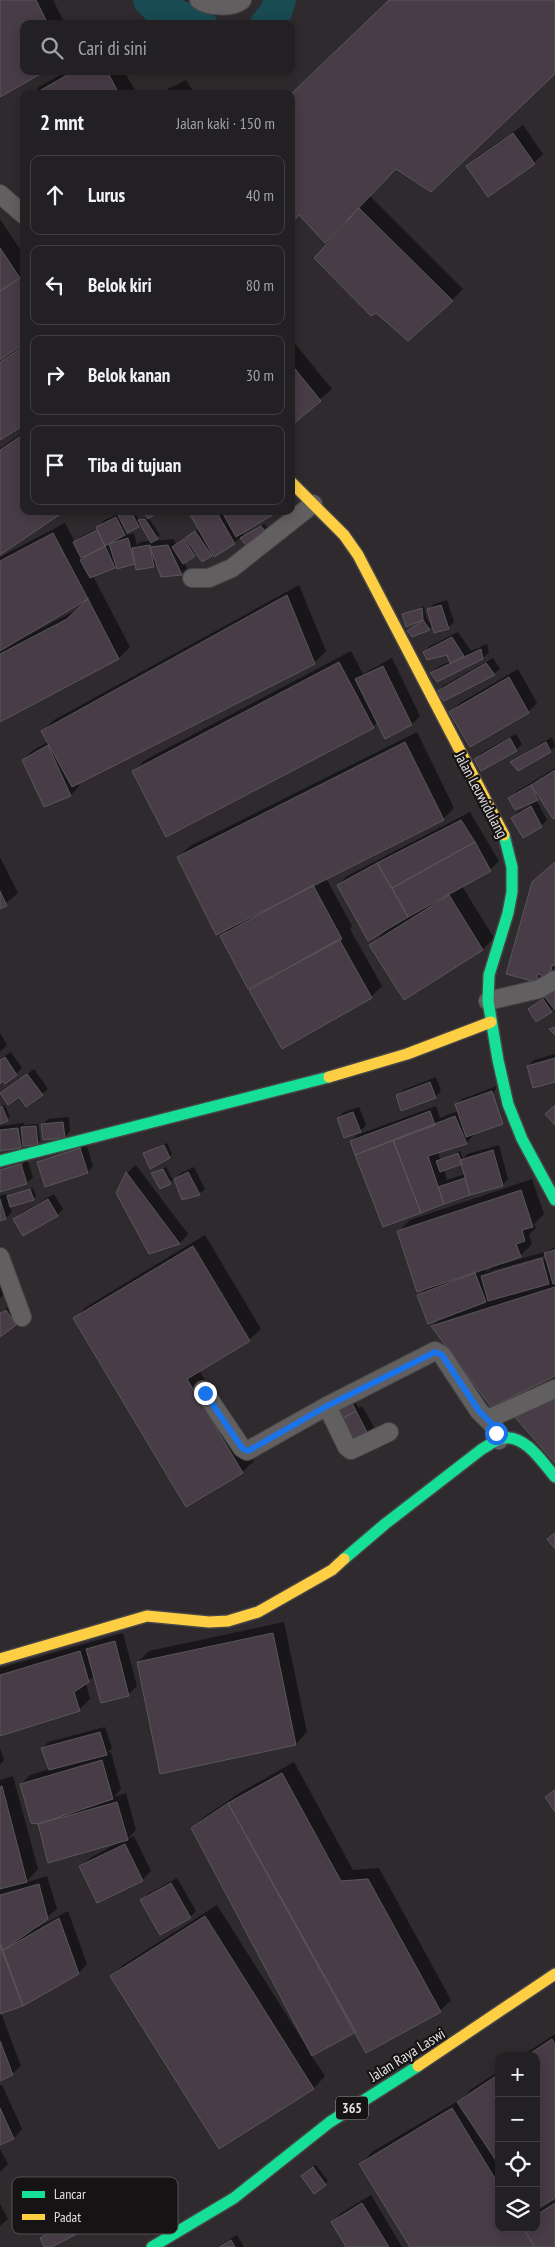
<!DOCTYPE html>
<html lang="id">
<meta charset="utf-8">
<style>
:root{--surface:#222022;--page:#2a282a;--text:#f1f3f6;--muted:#a2a3a5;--line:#3f3e40}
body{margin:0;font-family:"PT Sans Narrow",sans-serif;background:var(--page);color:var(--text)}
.controls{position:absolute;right:15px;bottom:15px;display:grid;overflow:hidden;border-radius:10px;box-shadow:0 2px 12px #0003}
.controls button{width:45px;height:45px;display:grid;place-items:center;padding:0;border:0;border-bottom:1px solid var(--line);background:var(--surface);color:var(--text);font:25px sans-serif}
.stop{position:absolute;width:15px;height:15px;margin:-11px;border:4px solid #1a73e8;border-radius:50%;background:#fff}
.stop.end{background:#1a73e8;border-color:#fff;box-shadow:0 1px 5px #0008}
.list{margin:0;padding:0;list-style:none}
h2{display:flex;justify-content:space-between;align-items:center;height:65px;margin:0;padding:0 20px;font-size:21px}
h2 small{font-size:16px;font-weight:400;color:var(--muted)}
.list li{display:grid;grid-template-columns:32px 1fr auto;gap:15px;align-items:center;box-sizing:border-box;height:80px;margin:0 10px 10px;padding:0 10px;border:1px solid var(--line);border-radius:10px}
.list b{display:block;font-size:19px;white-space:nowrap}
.list em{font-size:16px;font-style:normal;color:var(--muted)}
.icon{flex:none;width:28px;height:28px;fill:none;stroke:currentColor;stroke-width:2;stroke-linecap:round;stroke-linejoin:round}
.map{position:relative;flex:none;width:555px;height:2247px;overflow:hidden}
.search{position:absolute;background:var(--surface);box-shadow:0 2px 12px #0003;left:20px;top:20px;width:275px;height:55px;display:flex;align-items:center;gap:12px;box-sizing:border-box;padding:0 18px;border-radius:10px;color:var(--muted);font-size:19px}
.panel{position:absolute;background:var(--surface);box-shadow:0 2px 12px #0003;left:20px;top:90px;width:275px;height:425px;border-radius:10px}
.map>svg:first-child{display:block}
</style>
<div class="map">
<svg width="555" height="2247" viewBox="0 0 555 2247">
<rect width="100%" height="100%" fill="#2e2a2d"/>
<!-- shadow -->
<path fill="#0007" fill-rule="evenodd" d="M0 0H53L65 24H24L0 96Z
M391 0H555V73L396 168 370 196 463 289 452 300 337 230Z
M67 71H124L137 94H32L39 87Z
M186 80 195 94H158Z
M523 125 543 154 534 163 468 166 477 157Z
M0 219 24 255V423L0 439Z
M291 339 332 389 291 424Z
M24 432V511L0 553V448Z
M119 511H135L139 521 148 517 160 535 151 541 174 539 176 545 199 529 189 511H277L242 532 244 536 264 524 269 529 248 546 241 537 234 543 213 553 203 561 197 552 184 562 187 568 181 574 157 562 153 566 136 562 117 568V565L93 576 130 647 119 658 0 721V557L65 523 75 542 80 537 98 528 103 521 120 513ZM141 523 151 541 140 542 137 545 134 533 123 536ZM91 596 80 608 28 635 27 633Z
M299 585 326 651 314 663 78 782 79 786 71 795 45 805 23 760 32 751 48 742 42 732 54 720Z
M447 600 454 622 448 628 429 609 434 604Z
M424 606 426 617 432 627 412 636 411 628 426 619 406 625 403 615Z
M458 632 471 651 487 644 489 652 483 658 432 673 438 667 450 661 447 653 424 652 430 646Z
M351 651 363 674 392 658 420 716 412 724 378 722 373 727 134 771 145 760Z
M493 658 500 669 494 674 438 692 443 686Z
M518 669 537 703 528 712 470 745 451 712 460 703Z
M417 732 454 808 443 819 326 878 352 926 350 929 382 986 371 997 251 990 257 984 222 936 232 926 178 857 190 846Z
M516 734 522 744 516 750 475 759 481 753Z
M552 737 555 746 550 751 518 770 512 762 518 757Z
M555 768V817L540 796 537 799 510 798 516 792Z
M537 801 547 820 541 826 523 836 513 818 518 812Z
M470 812 499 861 490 870 462 886 494 938 483 949 404 998 371 945 385 931 338 885 347 876Z
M0 857 18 893 0 908Z
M555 863V967L547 975 542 974 535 981Z
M547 997 555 1007 551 1011 532 1007Z
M0 1033 7 1045 0 1052Z
M11 1052 22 1068 16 1074 0 1082V1059Z
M555 1054V1080L528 1066 534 1060Z
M34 1069 48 1089 42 1094 19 1096 2 1093Z
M436 1077 441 1091 435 1097 397 1096 403 1090Z
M497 1086 475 1134 466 1143 438 1152 440 1159 460 1151 463 1159 467 1154 499 1145 508 1179 502 1185 443 1203 351 1141 357 1135 436 1106 440 1118 458 1111 456 1105 462 1099ZM462 1163 465 1174 447 1180 444 1170Z
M5 1105 10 1117 0 1122V1106Z
M359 1107 366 1125 360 1131 338 1118 344 1112Z
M69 1117 70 1131 65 1137 42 1125 48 1119Z
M24 1123V1125L38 1124 40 1141 0 1150V1126Z
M86 1143 93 1166 88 1172 46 1185Z
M167 1143 172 1154 169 1157 145 1153Z
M27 1159 33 1177 27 1183 0 1191Z
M136 1165 188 1234 180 1243 150 1253 118 1193 127 1173Z
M166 1167 173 1180 160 1187 153 1173Z
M194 1167 205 1189 199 1194 175 1179 181 1173Z
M532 1179 544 1214 534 1224 536 1228 529 1235 532 1244 520 1256 502 1262 503 1264 548 1251 555 1247V1249L551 1250V1252L555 1251V1374L432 1326 441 1317 419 1296 427 1287 398 1232 410 1220ZM548 1255 549 1258 491 1274V1271ZM494 1265 487 1272 485 1268Z
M33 1188 36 1196 33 1199 10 1206 12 1212 6 1218 0 1220V1196L6 1194 7 1198 11 1194Z
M54 1194 63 1209 57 1215 15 1219 20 1214Z
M205 1235 261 1329 249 1340 199 1370 254 1461 242 1472 75 1318 86 1307Z
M0 1275 6 1292 0 1298Z
M12 1305 21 1318 0 1335V1312Z
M351 1395 359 1408 362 1406 374 1427 368 1433 352 1441Z
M284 1622 307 1732 296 1744 138 1662 149 1651Z
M123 1633 137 1686 128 1695 95 1675 86 1683 90 1699 79 1710 0 1735V1668Z
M105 1727 112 1748 107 1753 111 1752 121 1789 114 1797 126 1793 136 1830 127 1839 134 1836 151 1871 142 1880 81 1866 90 1858 121 1841 49 1861 38 1823 21 1784 30 1775 50 1769 43 1748 48 1742Z
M0 1748 4 1760 0 1765Z
M294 1762 353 1870 379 1868 451 2000 440 2011 356 2031 311 2055 325 2076 314 2088 220 2147 112 1976 123 1965 217 1905 308 2049 309 2048 192 1828 204 1817 241 1792Z
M13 1776 38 1869 25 1883 47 1876 57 1909 36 1926 37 1928 68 1911 87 1964 79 1973 1 2013 21 2066 12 2074 0 2079V1780Z
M177 1878 196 1911 190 1917 142 1900 148 1894Z
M555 2034V2197L536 2056H522Z
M499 2071V2228H536V2212L555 2200V2247H411L361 2164 372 2152 463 2098 470 2090Z
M2 2085 22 2129 14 2138 0 2144V2086Z
M0 2149 8 2164 0 2172Z
M316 2165 328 2181 314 2192 305 2173Z
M371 2195 402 2247H348L332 2222 341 2213Z
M0 2204 8 2219 0 2226Z
M81 2214 87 2224 81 2230 50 2247H46L41 2239 47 2233Z
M237 2235 244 2247H217Z"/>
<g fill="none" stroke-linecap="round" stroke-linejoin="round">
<!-- river -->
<path stroke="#194b52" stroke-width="32" d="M149 0 157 8 201 24
M266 24 276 12 280 0"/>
</g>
<!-- building -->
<path fill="#483d47" stroke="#595759" d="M0 0H36L48 24H24V71H46L0 97Z
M389 0H555V74L431 192 396 169 325 243 299 215 291 223V94Z
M74 71H107L119 94H34Z
M513 133 535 164 488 197 466 166Z
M359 208 453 301 408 341 376 313 371 316 314 258Z
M0 248 20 278 0 291Z
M20 278 24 284V344L0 360V291Z
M24 346V425L0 440V362Z
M291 364 321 401 291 426Z
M24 434V511H65L0 555V450Z
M126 511H131L139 527 127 533 118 515Z
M143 511H159L148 519Z
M188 511H216L235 544 214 557Z
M223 511H279L236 537 222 512Z
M116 517 125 535 105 546 96 527Z
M145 519 158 539 151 543 138 520Z
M261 526 267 533 248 548 240 538Z
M97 530 105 546 81 558 73 542Z
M195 531 212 556 202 562 185 538Z
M53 533 88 599 0 651V561Z
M128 538 135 564 117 569 109 544Z
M184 539 195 556 183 564 172 547Z
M150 545 154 567 136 570 132 548Z
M168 545 182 575 161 577 150 547Z
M105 546 115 568 90 578 80 560Z
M287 595 315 664 72 787 41 731Z
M88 599 119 659 0 722V654L67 619Z
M441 605 449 629 434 633 427 609Z
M422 608 423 620 406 627 402 614Z
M423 620 430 630 412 637 407 631Z
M452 637 464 656 450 664 447 655 427 660 423 652Z
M481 649 483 659 437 682 430 673Z
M339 662 374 728 166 837 132 771Z
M486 663 495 675 444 701 436 692Z
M383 666 412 725 385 739 355 679Z
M509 677 529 713 470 747 449 712Z
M510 738 517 751 481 771 474 759Z
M405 742 444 820 216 935 177 857Z
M546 742 551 752 518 771 510 762Z
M48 745 71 796 44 807 22 760Z
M555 770V818L553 819 531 785Z
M531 785 538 800 515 810 508 798Z
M531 806 542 827 523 838 511 818Z
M461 820 475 842 392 888 377 863Z
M475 842 491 871 408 917 392 888Z
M555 862V966L552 965 551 972 549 971 547 977 538 974 536 982 506 974 532 882Z
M377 863 408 917 368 941 337 885Z
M313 885 342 939 248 989 220 936Z
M0 891 7 906 0 909Z
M449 895 483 950 404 1000 369 945Z
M339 939 372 998 282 1049 249 990Z
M555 988V1009H554L544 996Z
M543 999 552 1012 536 1022 528 1009Z
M555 1027V1035L549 1029Z
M5 1057 17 1075 5 1084 3 1081 0 1084V1060Z
M555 1058V1082L533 1088 527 1066Z
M27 1074 43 1095 26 1107 19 1097 8 1105 0 1093Z
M430 1082 436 1098 401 1111 396 1095Z
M492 1091 503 1124 466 1137 455 1104Z
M555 1105V1125L545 1114Z
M2 1106 8 1121 0 1124V1107Z
M430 1111 435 1125 355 1155 350 1141Z
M353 1112 361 1132 344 1138 337 1118Z
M455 1116 467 1144 428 1156 444 1204 421 1213 393 1140Z
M63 1122 65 1138 43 1140 41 1124Z
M36 1126 38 1145 23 1146 21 1127Z
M18 1128 21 1148 0 1151V1130Z
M393 1140 421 1213 383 1227 355 1155Z
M164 1145 170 1158 150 1169 143 1153Z
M80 1148 88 1173 45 1187 37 1162Z
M493 1150 503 1186 470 1195 460 1160Z
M458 1153 462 1164 440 1172 436 1161Z
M21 1164 27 1184 0 1192V1170Z
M163 1169 171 1184 160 1189 151 1173Z
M126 1172 180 1244 149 1254 116 1193Z
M188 1172 200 1195 182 1200 174 1179Z
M465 1178 470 1195 444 1204 438 1187Z
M30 1189 34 1200 10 1207 7 1196Z
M521 1190 533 1227 522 1230 525 1241 516 1244 521 1257 417 1292 397 1231Z
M0 1199 6 1219 0 1221Z
M48 1199 58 1216 23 1236 13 1219Z
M193 1246 250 1341 187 1379 243 1473 186 1507 73 1318Z
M555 1250V1284H553L544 1253Z
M542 1258 549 1284 488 1301 481 1276Z
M475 1273 486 1302 428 1324 417 1295Z
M555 1287V1376L491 1407 431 1326Z
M6 1310 16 1325 0 1337V1313Z
M555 1392V1463L512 1414Z
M349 1397 356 1411 340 1420 332 1406Z
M356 1411 368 1434 352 1443 340 1420Z
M555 1533V1549L547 1539Z
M273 1633 296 1745 160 1774 137 1662Z
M115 1641 129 1696 101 1703 86 1649Z
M80 1651 89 1682 74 1692 80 1711 0 1736V1675Z
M100 1732 107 1755 49 1770 41 1748Z
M102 1760 113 1799 38 1824 31 1823 20 1784Z
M282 1773 341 1881 368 1879 441 2012 366 2053 228 1803Z
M2 1786 27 1882 0 1889V1787Z
M555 1790V1812L545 1797Z
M117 1802 128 1840 48 1863 38 1824Z
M228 1803 356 2032 312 2056 191 1828Z
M125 1844 143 1881 97 1903 79 1866Z
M171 1883 191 1918 160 1935 140 1900Z
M39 1884 48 1919 2 1951 0 1942V1895Z
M205 1916 314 2089 219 2149 110 1976Z
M59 1918 79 1974 23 2006 2 1951Z
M0 1942 23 2006 0 2014Z
M552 2039 555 2044V2198L536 2209V2056H526Z
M0 2041 13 2075 0 2081Z
M499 2074V2165L457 2102Z
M0 2108 14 2139 0 2145Z
M452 2108 499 2185V2228H523L535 2247H410L359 2164Z
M313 2167 326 2185 314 2194 301 2176Z
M362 2203 389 2247H346L331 2222Z
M555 2203V2247H535L523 2228H536V2215Z
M75 2219 82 2231 52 2247H44L40 2238Z
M231 2240 235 2247H219Z"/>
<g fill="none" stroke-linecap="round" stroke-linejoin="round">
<defs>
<path id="street" d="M199 0C209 7 233 8 242 0
M0 194 24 215
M192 578H209L232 568 313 504
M488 1001 539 989 555 980
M0 1257 22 1317
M203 1390 242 1448 247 1451 327 1406 435 1351 442 1355 479 1411 494 1426 499 1440
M327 1406 347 1447 351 1450 389 1432
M488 1419 555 1389"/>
<path id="fast" d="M504 835 512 867V892L508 913 489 975 488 1001 498 1060 508 1104 522 1139 555 1200
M0 1161 329 1077
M344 1559 385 1524 482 1449C489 1445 495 1440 503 1438 525 1434 543 1463 555 1477
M152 2247 234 2198 330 2122 418 2066"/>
<path id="slow" d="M291 482 344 535 358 555 504 835
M329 1077 407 1054 491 1022
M0 1659 147 1616 209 1622 228 1621 258 1612 332 1570 344 1559
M418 2066 555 1974"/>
</defs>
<!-- street casing -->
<use href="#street" stroke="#474547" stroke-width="20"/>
<!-- fast casing -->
<use href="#fast" stroke="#474547" stroke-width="14"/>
<!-- slow casing -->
<use href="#slow" stroke="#474547" stroke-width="14"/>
<!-- street -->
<use href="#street" stroke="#625f61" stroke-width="18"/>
<!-- fast -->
<use href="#fast" stroke="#16e098" stroke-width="11"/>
<!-- slow -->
<use href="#slow" stroke="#ffcf43" stroke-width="11"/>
</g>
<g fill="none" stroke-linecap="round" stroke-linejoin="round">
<!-- route -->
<path stroke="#1a73e8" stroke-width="6" d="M205 1393 242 1448 248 1451 327 1406 435 1352 442 1355 479 1411 494 1426 496 1433"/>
</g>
<g text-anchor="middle" stroke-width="4.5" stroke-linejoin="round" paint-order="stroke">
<!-- shield labels -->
<rect fill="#161315" stroke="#a6a2a5" stroke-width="1" x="336" y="2096.5" width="32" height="23" rx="4"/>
<g font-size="14" font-weight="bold" fill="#e4e0e3">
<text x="352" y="2113">365</text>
</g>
<!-- street labels -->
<g font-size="15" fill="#e4e0e3" stroke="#161315">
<text transform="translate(481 795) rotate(62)" y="5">Jalan Leuwidulang</text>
<text transform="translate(407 2055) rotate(-32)" y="5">Jalan Raya Laswi</text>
</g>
</g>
<!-- legend -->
<rect x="12" y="2177" width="166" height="57" rx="8" fill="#161315" stroke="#545053" stroke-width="1"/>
<rect x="22" y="2191" width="23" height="7" fill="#16e098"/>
<rect x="22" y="2214" width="23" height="6" fill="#ffcf43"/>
<g font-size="14" fill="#e4e0e3">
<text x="54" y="2199">Lancar</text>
<text x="54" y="2222">Padat</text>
</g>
</svg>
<div class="controls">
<button>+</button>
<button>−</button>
<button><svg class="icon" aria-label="locate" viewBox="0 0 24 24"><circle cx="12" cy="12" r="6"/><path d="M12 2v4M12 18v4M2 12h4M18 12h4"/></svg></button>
<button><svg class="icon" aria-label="layers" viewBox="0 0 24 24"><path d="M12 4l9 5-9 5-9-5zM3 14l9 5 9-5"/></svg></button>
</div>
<div class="stop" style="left:496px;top:1433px"></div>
<div class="stop end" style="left:205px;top:1393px"></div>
<div class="search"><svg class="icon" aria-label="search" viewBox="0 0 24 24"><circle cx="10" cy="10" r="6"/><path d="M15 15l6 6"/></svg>Cari di sini</div>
<section class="panel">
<h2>2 mnt<small>Jalan kaki · 150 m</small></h2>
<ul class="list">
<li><svg class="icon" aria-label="ahead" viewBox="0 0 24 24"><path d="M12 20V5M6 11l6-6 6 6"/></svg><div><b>Lurus</b></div><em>40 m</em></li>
<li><svg class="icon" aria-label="left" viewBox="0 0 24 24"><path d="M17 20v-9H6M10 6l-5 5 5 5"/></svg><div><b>Belok kiri</b></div><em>80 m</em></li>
<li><svg class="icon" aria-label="right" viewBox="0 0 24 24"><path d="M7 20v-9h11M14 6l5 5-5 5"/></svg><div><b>Belok kanan</b></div><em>30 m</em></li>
<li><svg class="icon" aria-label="arrive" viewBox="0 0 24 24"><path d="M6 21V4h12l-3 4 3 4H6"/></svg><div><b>Tiba di tujuan</b></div></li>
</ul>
</section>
</div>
